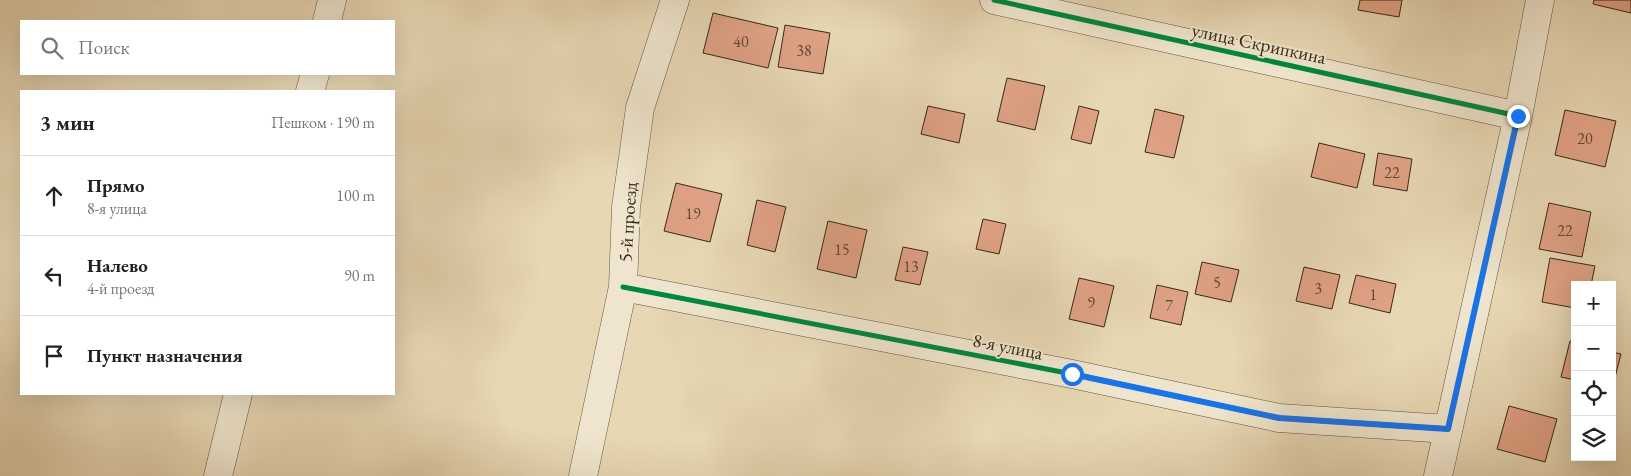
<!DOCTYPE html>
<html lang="ru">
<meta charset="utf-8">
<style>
:root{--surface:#fff;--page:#f2f2f2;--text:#222;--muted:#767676;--line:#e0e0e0}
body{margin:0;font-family:"EB Garamond",serif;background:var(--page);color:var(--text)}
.controls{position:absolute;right:15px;bottom:15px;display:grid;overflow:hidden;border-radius:0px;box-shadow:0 5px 20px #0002}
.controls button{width:45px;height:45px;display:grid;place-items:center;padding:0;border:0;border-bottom:1px solid var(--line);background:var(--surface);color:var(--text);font:25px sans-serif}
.stop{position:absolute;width:15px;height:15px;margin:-11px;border:4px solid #1a73e8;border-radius:50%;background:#fff}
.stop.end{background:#1a73e8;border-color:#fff;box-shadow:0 1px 5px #0008}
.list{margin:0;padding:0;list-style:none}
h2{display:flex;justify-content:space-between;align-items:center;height:65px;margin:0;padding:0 20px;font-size:21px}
h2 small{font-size:16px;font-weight:400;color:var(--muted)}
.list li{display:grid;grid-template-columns:32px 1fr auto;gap:15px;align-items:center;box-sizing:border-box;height:80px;padding:0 20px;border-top:1px solid var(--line)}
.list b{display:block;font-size:19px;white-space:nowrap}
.list p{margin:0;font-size:16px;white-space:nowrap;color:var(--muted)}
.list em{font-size:16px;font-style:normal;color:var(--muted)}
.icon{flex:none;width:28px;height:28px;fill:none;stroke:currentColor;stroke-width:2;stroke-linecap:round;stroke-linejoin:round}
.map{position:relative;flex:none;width:1631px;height:476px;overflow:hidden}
.search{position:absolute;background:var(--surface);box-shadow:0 5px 20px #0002;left:20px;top:20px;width:375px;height:55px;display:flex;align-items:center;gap:12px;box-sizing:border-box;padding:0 18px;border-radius:0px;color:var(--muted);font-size:19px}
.panel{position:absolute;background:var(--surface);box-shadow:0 5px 20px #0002;left:20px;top:90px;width:375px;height:305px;border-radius:0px}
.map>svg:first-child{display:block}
</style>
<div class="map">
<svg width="1631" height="476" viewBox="0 0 1631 476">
<rect width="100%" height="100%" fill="#e7d7b3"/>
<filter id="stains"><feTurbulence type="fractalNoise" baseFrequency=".004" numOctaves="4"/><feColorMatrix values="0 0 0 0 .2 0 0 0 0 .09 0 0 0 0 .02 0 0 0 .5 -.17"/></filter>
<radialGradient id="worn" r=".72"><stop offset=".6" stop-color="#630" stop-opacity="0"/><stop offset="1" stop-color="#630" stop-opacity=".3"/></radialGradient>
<!-- building -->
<path fill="#dfa184" stroke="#372919" d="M1360 0H1402L1399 17 1358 10Z
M1594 0H1631V13L1593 4Z
M713 13 778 28 768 68 703 53Z
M785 25 830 33 823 74 778 67Z
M1007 78 1045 86 1035 130 997 121Z
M928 106 965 114 959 143 921 134Z
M1079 106 1099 111 1091 144 1071 139Z
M1155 109 1184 116 1174 158 1145 152Z
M1565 110 1616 121 1605 167 1555 155Z
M1319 143 1365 154 1357 188 1311 177Z
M1378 153 1412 159 1407 191 1373 185Z
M676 183 722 194 710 242 664 231Z
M757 200 786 207 775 252 747 245Z
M1549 203 1591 212 1582 257 1539 249Z
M983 219 1006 224 999 254 976 249Z
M828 221 867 230 856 278 817 269Z
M903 247 928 252 920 285 895 280Z
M1550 258 1595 266 1591 285H1575V308L1542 302Z
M1202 262 1239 270 1231 302 1195 294Z
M1304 267 1340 275 1332 309 1296 301Z
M1356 275 1396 284 1390 313 1349 303Z
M1079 278 1114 286 1104 327 1069 319Z
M1157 285 1188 292 1181 325 1150 318Z
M1570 341 1575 342V380L1561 377Z
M1612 352 1621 354 1612 389Z
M1509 406 1557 419 1545 462 1497 449Z"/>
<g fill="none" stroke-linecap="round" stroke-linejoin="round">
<defs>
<path id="minor" d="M994 0 1518 116
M327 21 332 0
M310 91 315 74
M623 287 1072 374 1279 418 1448 429
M218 476 238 394
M583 476 623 287 626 207 640 108 675 0
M1438 476 1518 116 1540 0"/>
</defs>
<!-- minor casing -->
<use href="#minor" stroke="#635440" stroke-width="29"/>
<!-- minor -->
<use href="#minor" stroke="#efe5ce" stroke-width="28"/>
<defs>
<path id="cycleway" d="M994 0 1518 116
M623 287 1072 374 1279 418 1448 429"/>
</defs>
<!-- cycleway casing -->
<use href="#cycleway" stroke="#efe5ce" stroke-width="8"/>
<!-- cycleway -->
<use href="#cycleway" stroke="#00873e" stroke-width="5"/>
</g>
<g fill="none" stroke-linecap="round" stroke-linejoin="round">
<!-- route -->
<path stroke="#1a73e8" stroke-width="6" d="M1072 374 1279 418 1448 429 1518 116"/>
</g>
<g text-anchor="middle" stroke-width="4" stroke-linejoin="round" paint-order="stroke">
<!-- number labels -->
<g font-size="16" fill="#614734">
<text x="741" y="47">40</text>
<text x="804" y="56">38</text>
<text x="1585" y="144">20</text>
<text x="1392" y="178">22</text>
<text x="693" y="219">19</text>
<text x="1565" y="236">22</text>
<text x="842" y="255">15</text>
<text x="911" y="272">13</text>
<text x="1217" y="288">5</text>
<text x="1318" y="294">3</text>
<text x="1373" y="300">1</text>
<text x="1091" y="308">9</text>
<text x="1169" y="311">7</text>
</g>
<!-- street labels -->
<g font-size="19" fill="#372919" stroke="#efe5ce">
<text transform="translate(1259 43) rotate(12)" y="7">улица Скрипкина</text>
<text transform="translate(627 222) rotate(-86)" y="7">5-й проезд</text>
<text transform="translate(1008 346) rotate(11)" y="7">8-я улица</text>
</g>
</g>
<rect width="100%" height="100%" filter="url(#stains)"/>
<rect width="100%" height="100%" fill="url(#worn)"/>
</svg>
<div class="controls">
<button>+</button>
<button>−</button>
<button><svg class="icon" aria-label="locate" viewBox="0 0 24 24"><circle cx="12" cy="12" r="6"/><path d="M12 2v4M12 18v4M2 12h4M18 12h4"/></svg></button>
<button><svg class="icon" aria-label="layers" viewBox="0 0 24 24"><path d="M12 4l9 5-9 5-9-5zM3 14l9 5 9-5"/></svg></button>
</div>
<div class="stop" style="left:1072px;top:374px"></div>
<div class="stop end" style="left:1518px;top:116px"></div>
<div class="search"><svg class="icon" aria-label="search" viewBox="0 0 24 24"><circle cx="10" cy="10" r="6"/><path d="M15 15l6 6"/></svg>Поиск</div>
<section class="panel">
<h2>3 мин<small>Пешком · 190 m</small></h2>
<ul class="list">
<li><svg class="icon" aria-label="ahead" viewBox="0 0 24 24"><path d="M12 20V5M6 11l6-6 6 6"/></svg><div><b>Прямо</b><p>8-я улица</p></div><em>100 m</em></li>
<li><svg class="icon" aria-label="left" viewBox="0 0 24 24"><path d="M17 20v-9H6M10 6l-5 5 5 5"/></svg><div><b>Налево</b><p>4-й проезд</p></div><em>90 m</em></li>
<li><svg class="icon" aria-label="arrive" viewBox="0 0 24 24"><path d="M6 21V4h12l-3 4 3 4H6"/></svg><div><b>Пункт назначения</b></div></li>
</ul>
</section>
</div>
